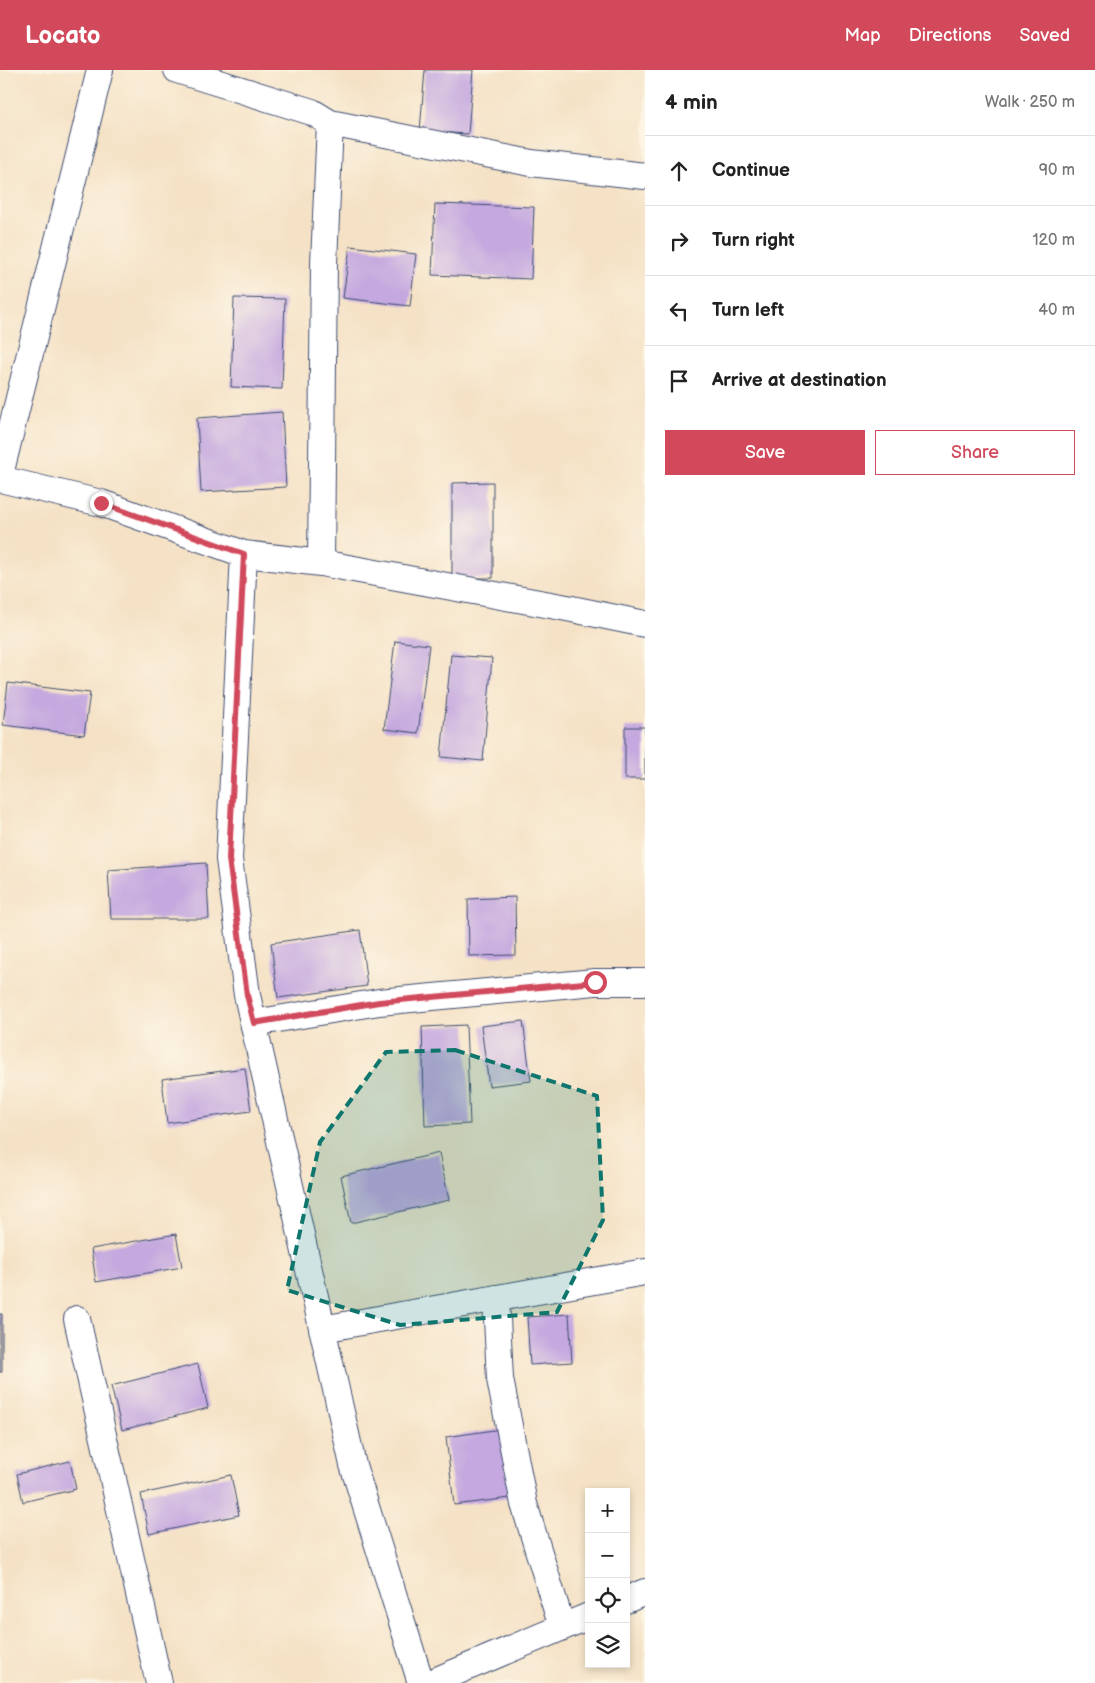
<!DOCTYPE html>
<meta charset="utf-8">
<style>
:root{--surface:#fff;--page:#f2f2f2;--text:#222;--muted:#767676;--line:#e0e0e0;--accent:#d1495b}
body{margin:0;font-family:"Balsamiq Sans",sans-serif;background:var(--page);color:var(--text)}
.controls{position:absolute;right:15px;bottom:15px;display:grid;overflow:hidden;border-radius:0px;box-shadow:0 2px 8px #0003}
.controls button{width:45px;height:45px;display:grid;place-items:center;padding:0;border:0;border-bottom:1px solid var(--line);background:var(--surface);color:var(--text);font:25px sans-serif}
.stop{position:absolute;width:15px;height:15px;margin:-11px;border:4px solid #d1495b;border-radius:50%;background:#fff}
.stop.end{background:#d1495b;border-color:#fff;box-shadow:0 1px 5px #0008}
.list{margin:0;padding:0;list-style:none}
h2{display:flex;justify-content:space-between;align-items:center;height:65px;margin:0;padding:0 20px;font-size:21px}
h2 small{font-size:16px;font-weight:400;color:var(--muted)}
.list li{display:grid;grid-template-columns:32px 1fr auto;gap:15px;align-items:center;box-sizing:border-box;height:70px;padding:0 20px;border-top:1px solid var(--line)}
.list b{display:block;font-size:19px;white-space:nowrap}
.list em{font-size:16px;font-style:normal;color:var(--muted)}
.actions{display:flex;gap:10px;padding:15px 20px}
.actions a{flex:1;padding:11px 0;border:1px solid var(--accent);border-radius:0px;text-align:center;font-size:18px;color:var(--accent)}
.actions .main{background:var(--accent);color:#fff}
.icon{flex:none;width:28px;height:28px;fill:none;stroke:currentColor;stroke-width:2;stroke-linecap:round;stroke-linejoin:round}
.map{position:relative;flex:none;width:645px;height:1613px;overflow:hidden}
header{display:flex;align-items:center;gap:30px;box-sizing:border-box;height:70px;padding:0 25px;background:var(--accent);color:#fff}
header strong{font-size:24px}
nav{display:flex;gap:28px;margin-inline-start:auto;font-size:18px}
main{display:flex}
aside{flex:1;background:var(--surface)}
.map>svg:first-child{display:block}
</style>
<header>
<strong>Locato</strong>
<nav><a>Map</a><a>Directions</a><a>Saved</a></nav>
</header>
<main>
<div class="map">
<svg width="645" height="1613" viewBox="0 0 645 1613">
<rect width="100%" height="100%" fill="#fcf5e5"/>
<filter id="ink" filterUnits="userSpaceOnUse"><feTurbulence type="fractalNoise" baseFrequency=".02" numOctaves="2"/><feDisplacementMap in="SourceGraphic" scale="10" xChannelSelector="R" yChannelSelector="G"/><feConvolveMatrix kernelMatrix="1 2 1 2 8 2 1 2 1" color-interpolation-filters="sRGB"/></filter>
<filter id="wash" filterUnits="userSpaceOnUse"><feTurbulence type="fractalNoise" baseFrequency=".0096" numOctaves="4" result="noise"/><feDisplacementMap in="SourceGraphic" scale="20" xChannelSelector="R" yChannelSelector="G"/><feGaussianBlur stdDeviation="1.12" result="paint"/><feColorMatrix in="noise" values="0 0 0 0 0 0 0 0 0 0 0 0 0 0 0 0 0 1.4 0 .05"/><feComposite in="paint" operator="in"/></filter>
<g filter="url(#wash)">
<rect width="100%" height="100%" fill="#f5e2c6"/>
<g id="blocks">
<!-- building -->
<path fill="#c4a8df" d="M425 0H473L468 64 420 61Z
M435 134 534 137 531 209 432 205Z
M350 176 416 184 410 236 343 228Z
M234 228 285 229 282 319 231 317Z
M282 342 286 417 201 422 197 348Z
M493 412V508H452V413Z
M395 571 429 575 418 663 384 659Z
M451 585 492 588 483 691 441 687Z
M8 613 90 623 84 665 3 655Z
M625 657H645V709H625Z
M206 793 209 849H111L108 800Z
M515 827 516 885 469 886 468 829Z
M360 860 367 916 278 928 271 873Z
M523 951 531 1011 489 1016 481 956Z
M466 955 470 1054 425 1056 422 957Z
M245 998 251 1041 167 1053 162 1009Z
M439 1083 449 1130 351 1153 341 1106Z
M176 1164 182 1197 96 1212 91 1179Z
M0 1244H2V1302H0Z
M569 1244 572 1292 530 1295 527 1247Z
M198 1294 208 1338 122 1360 111 1316Z
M501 1359 510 1428 454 1435 446 1367Z
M70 1391 76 1419 23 1432 17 1404Z
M231 1405 239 1445 149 1464 141 1424Z"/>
</g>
</g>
<g filter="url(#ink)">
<use href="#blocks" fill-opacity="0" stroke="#3c4a6e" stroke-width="1"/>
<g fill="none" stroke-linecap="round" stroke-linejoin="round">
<defs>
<path id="minor" d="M177 0 312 42 330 53 531 93 645 106
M0 405 100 0
M0 409 101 433 244 484 321 493 567 538 645 554
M244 484 229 789 247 925 353 1395 421 1613
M321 493 324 193 330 53
M254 953 379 932 595 912H645
M496 1228 500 1309 524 1434 562 1557
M77 1249 159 1613
M322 1259 645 1202
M626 1530 645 1522
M430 1613 589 1546"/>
</defs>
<!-- minor casing -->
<use href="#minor" stroke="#3c4a6e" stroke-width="28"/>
<!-- minor -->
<use href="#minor" stroke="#fff" stroke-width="26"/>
</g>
</g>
<g fill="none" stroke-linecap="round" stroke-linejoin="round" filter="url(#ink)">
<!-- route -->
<path stroke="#d1495b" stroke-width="6" d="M101 433 244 484 229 789 247 925 254 953 379 932 595 912"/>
</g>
<!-- marked area -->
<path fill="#0f766e" fill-opacity="0.2" stroke="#0f766e" stroke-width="4" stroke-dasharray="10 6" stroke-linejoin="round" d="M455 980 597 1026 603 1150 557 1242 400 1255 287 1220 320 1072 386 982Z"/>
</svg>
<div class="controls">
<button>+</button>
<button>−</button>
<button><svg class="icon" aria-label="locate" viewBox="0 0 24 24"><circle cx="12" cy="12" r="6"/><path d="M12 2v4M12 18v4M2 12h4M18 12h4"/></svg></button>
<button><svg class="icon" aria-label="layers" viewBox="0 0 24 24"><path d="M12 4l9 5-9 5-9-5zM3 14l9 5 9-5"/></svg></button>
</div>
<div class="stop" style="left:595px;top:912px"></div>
<div class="stop end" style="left:101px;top:433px"></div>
</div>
<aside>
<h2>4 min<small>Walk · 250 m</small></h2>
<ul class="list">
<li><svg class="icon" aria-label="ahead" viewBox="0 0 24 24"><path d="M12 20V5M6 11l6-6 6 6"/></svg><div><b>Continue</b></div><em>90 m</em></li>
<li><svg class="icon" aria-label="right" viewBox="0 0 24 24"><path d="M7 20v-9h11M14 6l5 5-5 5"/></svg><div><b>Turn right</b></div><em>120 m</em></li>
<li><svg class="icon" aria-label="left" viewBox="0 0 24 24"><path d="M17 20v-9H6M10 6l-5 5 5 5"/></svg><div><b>Turn left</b></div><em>40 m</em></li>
<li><svg class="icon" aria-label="arrive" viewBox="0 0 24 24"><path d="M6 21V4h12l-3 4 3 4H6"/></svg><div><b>Arrive at destination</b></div></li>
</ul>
<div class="actions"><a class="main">Save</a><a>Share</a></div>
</aside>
</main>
